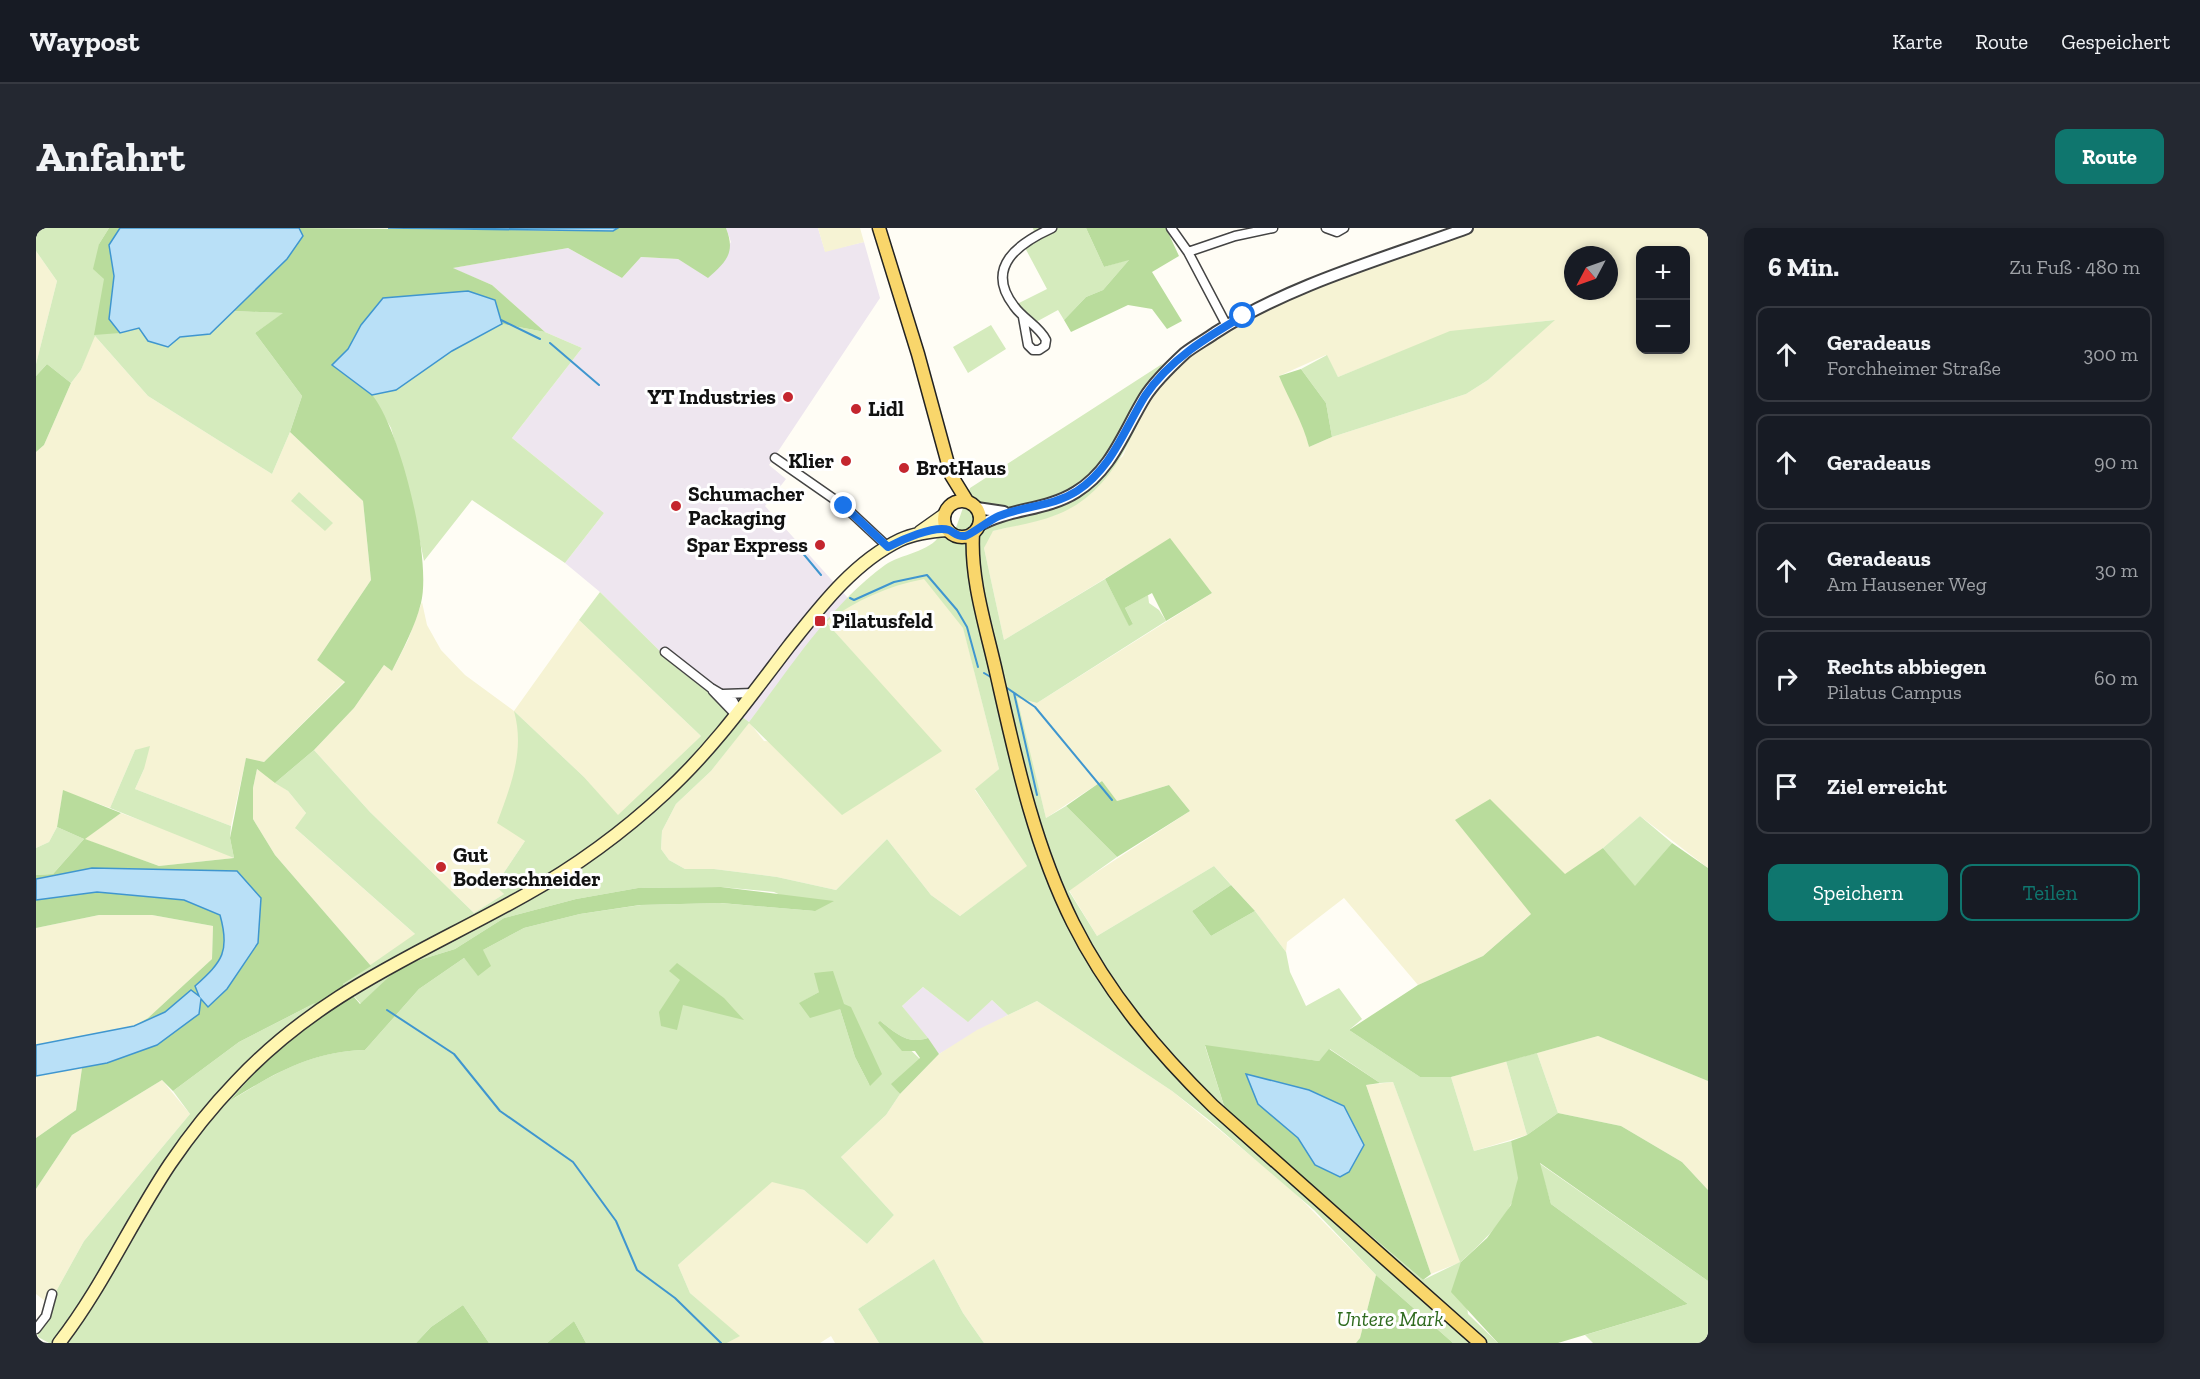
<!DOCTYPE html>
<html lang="de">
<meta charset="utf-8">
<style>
:root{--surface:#171b24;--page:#242831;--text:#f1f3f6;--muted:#9ea1a6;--line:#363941;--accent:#0f766e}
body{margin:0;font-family:"Zilla Slab",serif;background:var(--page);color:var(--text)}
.controls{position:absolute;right:18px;top:18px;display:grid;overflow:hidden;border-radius:12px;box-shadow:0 3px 9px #0003}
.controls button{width:54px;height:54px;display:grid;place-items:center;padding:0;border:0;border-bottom:2px solid var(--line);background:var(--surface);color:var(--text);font:30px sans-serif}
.compass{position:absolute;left:1528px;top:18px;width:54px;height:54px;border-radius:50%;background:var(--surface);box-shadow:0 3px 9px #0003;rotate:229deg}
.stop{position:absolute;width:18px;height:18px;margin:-14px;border:4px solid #1a73e8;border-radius:50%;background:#fff}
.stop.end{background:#1a73e8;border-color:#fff;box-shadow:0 2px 6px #0008}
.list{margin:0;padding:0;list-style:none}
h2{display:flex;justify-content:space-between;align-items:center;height:78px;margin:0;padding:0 24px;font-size:26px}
h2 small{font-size:20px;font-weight:400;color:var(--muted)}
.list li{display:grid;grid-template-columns:39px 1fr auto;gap:18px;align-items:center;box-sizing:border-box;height:96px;margin:0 12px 12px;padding:0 12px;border:2px solid var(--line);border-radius:12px}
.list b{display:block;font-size:22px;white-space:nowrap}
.list p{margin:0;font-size:20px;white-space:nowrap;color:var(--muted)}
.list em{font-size:20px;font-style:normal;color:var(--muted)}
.actions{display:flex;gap:12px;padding:18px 24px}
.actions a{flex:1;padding:14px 0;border:2px solid var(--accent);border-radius:12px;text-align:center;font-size:21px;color:var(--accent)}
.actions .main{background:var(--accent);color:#fff}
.icon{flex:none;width:33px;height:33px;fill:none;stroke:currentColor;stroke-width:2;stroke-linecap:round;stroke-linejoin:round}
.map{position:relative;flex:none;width:1672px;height:1115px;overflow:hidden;border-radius:12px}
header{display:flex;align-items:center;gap:36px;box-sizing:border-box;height:84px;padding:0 30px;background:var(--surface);border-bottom:2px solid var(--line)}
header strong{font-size:28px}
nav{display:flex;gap:33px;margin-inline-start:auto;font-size:21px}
.intro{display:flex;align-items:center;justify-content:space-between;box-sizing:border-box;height:144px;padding:0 36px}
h1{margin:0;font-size:42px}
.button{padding:15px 27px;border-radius:12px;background:var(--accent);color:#fff;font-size:21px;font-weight:700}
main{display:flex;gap:36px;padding:0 36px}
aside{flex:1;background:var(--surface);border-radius:12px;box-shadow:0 3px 9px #0003}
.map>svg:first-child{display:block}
</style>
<header>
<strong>Waypost</strong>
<nav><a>Karte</a><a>Route</a><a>Gespeichert</a></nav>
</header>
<div class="intro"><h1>Anfahrt</h1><a class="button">Route</a></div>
<main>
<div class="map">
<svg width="1672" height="1115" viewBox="0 0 1672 1115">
<rect width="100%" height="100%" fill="#fffdf5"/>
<!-- industrial -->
<path fill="#eee6ef" d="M690 0H782L789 23 828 14 844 70 733 237 750 251 729 278 812 370 790 394 713 494 642 441 564 364 529 335 568 285 476 210 546 120 509 104 456 57 416 40 532 20 586 50 605 29 642 31 672 49 695 14Z
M887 759 931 793 956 772 972 787 903 826 866 778Z"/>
<!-- farmland -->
<path fill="#f6f3d4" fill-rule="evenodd" d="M782 0H824L828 14 789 24Z
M1436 0H1665L1672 6V640L1604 588 1567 620 1529 647 1419 592 1496 685 1447 728 1382 757 1308 670 1251 714 1250 724 1219 683 1178 638 1061 708 1033 662 1154 583 1133 557 1081 573 1066 553 1010 590 980 470 1001 475 1176 365 1134 311 968 412 948 320 952 308 957 303 1020 287 1087 228 1126 136 1230 78ZM1604 22H1650V122H1604ZM1537 27H1573V63H1537ZM1518 92 1452 152 1430 166 1296 209 1273 219 1268 197 1243 148 1290 127 1302 149 1414 104Z
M0 23 21 53 0 136Z
M58 107 112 168 236 246 254 204 327 273 335 352 281 432 309 453 228 534 210 531 195 598 99 561 108 541 99 522 74 580 27 563 21 599 13 614 0 620V224L8 217 35 155 45 142Z
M888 350 927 399 963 541 939 562 992 638 924 688 895 667 851 611 800 662 741 649 678 641H649L633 632 625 621 626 603 640 576 675 543 713 494 728 513 905 524 790 394 816 376 857 357Z
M386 374 391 397 405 422 429 447 478 483 543 392 665 508 582 588 548 549 479 484 483 500V525L479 544 489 613 459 658 468 666 438 685 334 584 278 522 318 480 348 437 356 443 372 412Z
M221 541 252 563 270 585 260 601 380 707 335 738 239 627 217 591V560Z
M85 585 179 620 198 630 123 638 48 611Z
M63 687H116L177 698 176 731 112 790 98 798 0 817V700Z
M1001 773 1136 863 1255 961 1340 1047 1324 1110 1320 1115H948L927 1085 898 1031 822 1081 843 1115H799L795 1108 784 1115H691L703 1108 654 1065 642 1037 736 953 768 962 831 1016 858 987 805 929 850 887 864 866 903 826 941 802Z
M1562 808 1672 853V962L1646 934 1585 898 1522 885 1501 825Z
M1470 833 1491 907 1438 923 1415 849Z
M46 840 40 882 0 910V848Z
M126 852 154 886 48 1013 13 1076 0 1066V961L36 907Z
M1357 854 1425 1034 1395 1046 1330 857Z"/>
<!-- green -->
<path fill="#d5ebbd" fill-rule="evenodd" d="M0 0H73L63 16 68 51 84 105 103 100 112 113 174 106 197 83 248 85 219 105 266 168 254 204 236 246 112 168 59 108 45 142 35 155 11 136 0 148V136L21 53 0 23Z
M997 0H1050L1068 39 1094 31 1067 62 1050 69 1028 92 1022 82 1000 94 981 76 1011 61 987 16 1000 11Z
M1519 92 1452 152 1430 166 1296 209 1290 175 1265 141 1291 127 1302 149 1414 103Z
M466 96 509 104 546 120 476 210 568 285 529 335 436 272 388 333 375 270 355 200 336 167 360 162 416 123Z
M955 97 970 121 932 145 917 119Z
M1126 136C1102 193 1083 263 1020 287 1000 295 978 298 957 303L948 320 968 412 1069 351 1093 397 1097 396 1089 380 1112 367 1113 375 1123 382 1130 393 1001 475 981 470 1010 590 1030 578 1081 629 1033 663 1061 708 1178 638 1195 657 1156 683 1175 708 1219 683 1250 724 1254 744 1270 778 1303 760 1326 791 1313 802 1384 849H1415L1438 923 1475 913C1478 924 1483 938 1482 950 1481 984 1448 1012 1425 1034L1432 1086 1462 1115H1417L1340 1047 1278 982 1173 892 1136 863 1001 773 972 787 956 772 932 794 887 759 866 778 892 810C871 817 860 805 844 793L884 831 856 856 864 866 850 887 805 929 858 987 831 1016 768 962 736 954 642 1037 654 1065 704 1108 691 1115H550L538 1093 511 1115H453L427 1077 395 1099 380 1115H13L2 1109 1 1103 13 1076 48 1013 154 886 137 863 203 814 281 774 197 871C241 844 277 823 329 822L383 761 428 730 442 747 447 722 488 700 544 686 605 677 684 675 779 683 738 664 685 659 602 660 540 671 468 690 419 721 380 733 359 743 325 776 307 756 379 706 259 600 270 585 252 563 239 555 278 522 334 584 438 685 468 666 459 658 489 613 461 595C475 557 489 523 478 483L548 549 582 587 665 508 543 392 564 364 642 441 713 494C754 440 793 378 849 337 865 326 894 324 904 307L916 311 934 260ZM888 351 927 400 963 541 939 561 991 638 924 688 895 667 851 611 800 662 741 649 678 641H649L633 632 625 621 626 603 640 576 675 543 713 495 806 587 906 523 790 394C821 372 851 358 888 351ZM783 764 808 777 834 858 819 829 804 781 764 775ZM1169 818 1283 833 1294 821 1344 855 1357 854 1424 1034 1387 1052 1190 884Z
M263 264 297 295 289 303 255 273Z
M114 518 108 541 99 561 195 598 194 610 198 630 74 580 99 522Z
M1604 588 1636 615 1599 659 1567 620Z
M21 599 48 611 17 646 0 647V620L13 614Z
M1501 825 1522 885 1491 907 1470 833Z
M1503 935 1672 1053V1115H1557L1549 1107 1652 1076 1515 976Z
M898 1031 927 1085 948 1115H843L822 1081Z"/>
<!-- forest -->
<path fill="#b9dc9c" d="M73 0H84L73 17 78 48 73 91 84 105 58 107 68 51 57 41 63 16Z
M263 0 577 3 582 0H690C700 25 690 34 672 50L642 31 605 29 586 50 532 20 417 40 456 57 509 104 466 96 458 73 325 97 312 121 297 137C309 146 327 156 337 168 365 204 396 331 385 375 379 399 367 421 356 443L348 437 318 480 278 522 239 555 221 541 217 560V591L239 627 335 738 307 756 324 776 359 743 380 733 419 721 468 690 540 671 602 660 685 659 798 673 779 683 685 675 604 677 544 686 488 700 447 722 455 738 442 748 428 730 383 761 329 822C277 823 239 845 195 872L279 775 203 814 137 863 126 852 36 907 0 961V910L40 882 46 840 121 817 165 770 172 779 191 761 201 643 56 640 0 651V647L17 646 48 611 21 599 27 562 85 585 49 611 123 638 198 630 194 610 210 530 228 534 309 454 281 432 335 352 327 273 254 204 266 168 219 105 247 85 197 83 267 8Z
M1050 0H1130L1143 28 1116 44 1146 93 1131 101 1116 81 1092 77 1035 104 1028 92 1050 69 1067 62 1093 32 1068 39Z
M11 136 35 155 8 217 0 224V148Z
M1265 141 1290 175 1296 209 1273 219C1267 194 1253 172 1243 148Z
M1134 310 1176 365 1130 393 1116 365 1089 380 1097 396 1093 398 1069 351Z
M1066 553 1081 573 1133 557 1154 583 1081 629 1030 578Z
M1454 571 1529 646 1567 620 1599 658 1636 615 1672 640V853L1562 808 1415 849H1384L1313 802 1382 757 1447 728 1495 686 1419 592Z
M1195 657 1219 683 1175 708 1156 683Z
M61 664 148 672 184 687C194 724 187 733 160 758L164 769 155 763 129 784 98 798 112 790 176 731 177 698 116 687H63L0 700V672Z
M641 735 688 770 708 792 647 777 641 802 625 798 623 784 644 752 633 743Z
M797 743 808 776 815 779 846 846 834 858 819 829 804 781 774 790 763 775 783 764 778 745Z
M844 793C860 805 871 817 892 810L903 826 864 866 855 856 884 830 879 823H866L842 795Z
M1169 817 1283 833 1293 821 1344 855 1330 857 1395 1046 1387 1052 1190 884Z
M1522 885 1585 898 1646 934 1672 962V1053L1504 935 1515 976 1652 1076 1522 1115H1462L1415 1064 1425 1034 1451 1010 1475 977 1482 950 1475 913 1491 907Z
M1340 1047 1417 1115H1320L1324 1110Z
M427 1077 453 1115H380L395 1099Z
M538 1093 550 1115H511Z"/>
<!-- water -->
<path fill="#b9e0f7" stroke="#3f96cf" stroke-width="1.5" d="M84 0H263L267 8 251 31 174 106 144 109 132 119 112 113 103 100 84 105 73 91 78 48 73 17Z
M352 0H582L577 3Z
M432 63 459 72 466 96 416 123 360 162 336 167 296 137 312 121 325 97 347 70Z
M56 640 201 643 225 670 222 715 191 761 172 779 165 771 163 786 121 817 71 835 0 848V817L98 798 129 784 155 762 163 768 159 758C187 733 194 723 184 687L148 672 61 664 0 672V651Z
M1210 846 1273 862 1308 878 1328 917 1313 944 1304 949 1279 937 1262 910 1222 876Z"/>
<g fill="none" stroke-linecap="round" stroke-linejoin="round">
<!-- stream -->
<path stroke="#3f96cf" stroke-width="2" d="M465 92 504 111
M514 115 563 157
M760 317 785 347
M814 370 818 372 858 354 891 347 921 382 931 399 942 439
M948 445 958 451
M968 458 999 479 1076 572
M978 465 1001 567
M351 782 418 826 464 883 537 934 580 993 601 1042 639 1070 685 1115"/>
<defs>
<path id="minor" d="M1135 0 1152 24 1191 98
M1290 0 1301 4 1308 0
M1152 24 1199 8 1237 0
M987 89 992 117 997 122H1003L1009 118 1010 112C1003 98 987 91 978 78 948 39 983 15 1016 0
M739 230 808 278 852 319
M629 424 675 460 697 473 703 484
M677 463 700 487
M687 466 717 465
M0 1101 10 1088 16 1066"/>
<path id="tertiary" d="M941 280 968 284
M942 298C973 280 1010 283 1040 264 1076 242 1088 203 1109 169 1119 153 1135 138 1149 125 1158 118 1169 112 1179 105 1255 56 1347 31 1431 0"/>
<path id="secondary" d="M884 304 908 287
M23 1115C66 1060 95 994 134 936 153 908 176 879 200 854 285 763 384 726 489 667 539 639 587 604 629 565 677 521 714 469 753 418 784 379 818 334 864 312 879 305 896 303 912 302"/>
<path id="primary" d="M843 0 882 126 915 247 931 273
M908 291a18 18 0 1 1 36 0a18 18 0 1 1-36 0Z
M937 305C934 352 951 402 961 448 980 532 998 617 1037 695 1072 765 1122 824 1177 878L1444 1115"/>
</defs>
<!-- minor casing -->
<use href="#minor" stroke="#444" stroke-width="11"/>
<!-- tertiary casing -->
<use href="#tertiary" stroke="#444" stroke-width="14"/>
<!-- secondary casing -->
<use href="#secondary" stroke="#333" stroke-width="15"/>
<!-- primary casing -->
<use href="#primary" stroke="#222" stroke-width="15"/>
<!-- minor -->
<use href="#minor" stroke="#fff" stroke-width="8"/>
<!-- tertiary -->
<use href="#tertiary" stroke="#fff" stroke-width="10"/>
<!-- secondary -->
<use href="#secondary" stroke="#fff6b0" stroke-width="12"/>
<!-- primary -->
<use href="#primary" stroke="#f9d66b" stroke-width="12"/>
</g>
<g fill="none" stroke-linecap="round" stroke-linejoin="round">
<!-- route -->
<path stroke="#1a73e8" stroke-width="8" d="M808 278 852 319C865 312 898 297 913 302 919 305 921 309 929 308 935 307 953 292 963 288 990 277 1016 279 1041 263 1076 240 1088 202 1109 168 1133 132 1171 109 1207 88"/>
</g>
<!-- markers -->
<g fill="#c4262e" stroke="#fff" stroke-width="2">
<circle cx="752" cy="169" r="6"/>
<circle cx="820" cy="181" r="6"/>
<circle cx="810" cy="233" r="6"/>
<circle cx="868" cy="240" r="6"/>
<circle cx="640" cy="278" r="6"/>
<circle cx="784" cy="317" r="6"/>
<rect x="778" y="387" width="12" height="12" rx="3"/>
<circle cx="405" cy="639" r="6"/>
</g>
<g text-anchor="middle" stroke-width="6" stroke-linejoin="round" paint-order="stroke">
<!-- poi labels -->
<g font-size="21" font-weight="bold" fill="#111" stroke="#fff" text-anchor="start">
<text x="740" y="176" text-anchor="end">YT Industries</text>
<text x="832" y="188">Lidl</text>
<text x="798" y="240" text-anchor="end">Klier</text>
<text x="880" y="247">BrotHaus</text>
<text x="652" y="273">Schumacher<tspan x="652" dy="24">Packaging</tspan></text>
<text x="772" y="324" text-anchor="end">Spar Express</text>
<text x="796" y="400">Pilatusfeld</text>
<text x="417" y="634">Gut<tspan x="417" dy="24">Boderschneider</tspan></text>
</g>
<!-- park labels -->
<g font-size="21" font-style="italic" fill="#2f6b1f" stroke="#fff">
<text x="1354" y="1098">Untere Mark</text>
</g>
</g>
</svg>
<div class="controls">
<button>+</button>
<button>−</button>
</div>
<svg class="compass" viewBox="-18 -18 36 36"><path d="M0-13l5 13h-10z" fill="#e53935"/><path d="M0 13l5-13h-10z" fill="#9ea1a6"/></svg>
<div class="stop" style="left:1207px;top:88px"></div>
<div class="stop end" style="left:808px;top:278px"></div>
</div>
<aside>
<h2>6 Min.<small>Zu Fuß · 480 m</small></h2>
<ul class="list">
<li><svg class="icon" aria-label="ahead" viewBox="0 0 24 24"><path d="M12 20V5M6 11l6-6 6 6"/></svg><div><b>Geradeaus</b><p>Forchheimer Straße</p></div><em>300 m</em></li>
<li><svg class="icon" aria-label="ahead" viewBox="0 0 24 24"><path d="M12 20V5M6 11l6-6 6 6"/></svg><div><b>Geradeaus</b></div><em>90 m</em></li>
<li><svg class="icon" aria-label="ahead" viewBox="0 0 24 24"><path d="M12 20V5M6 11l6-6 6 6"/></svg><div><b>Geradeaus</b><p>Am Hausener Weg</p></div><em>30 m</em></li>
<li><svg class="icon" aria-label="right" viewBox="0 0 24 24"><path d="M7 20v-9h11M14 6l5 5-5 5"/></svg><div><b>Rechts abbiegen</b><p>Pilatus Campus</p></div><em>60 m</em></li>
<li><svg class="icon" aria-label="arrive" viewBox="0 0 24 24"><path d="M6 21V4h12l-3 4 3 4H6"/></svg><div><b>Ziel erreicht</b></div></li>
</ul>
<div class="actions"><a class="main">Speichern</a><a>Teilen</a></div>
</aside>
</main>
